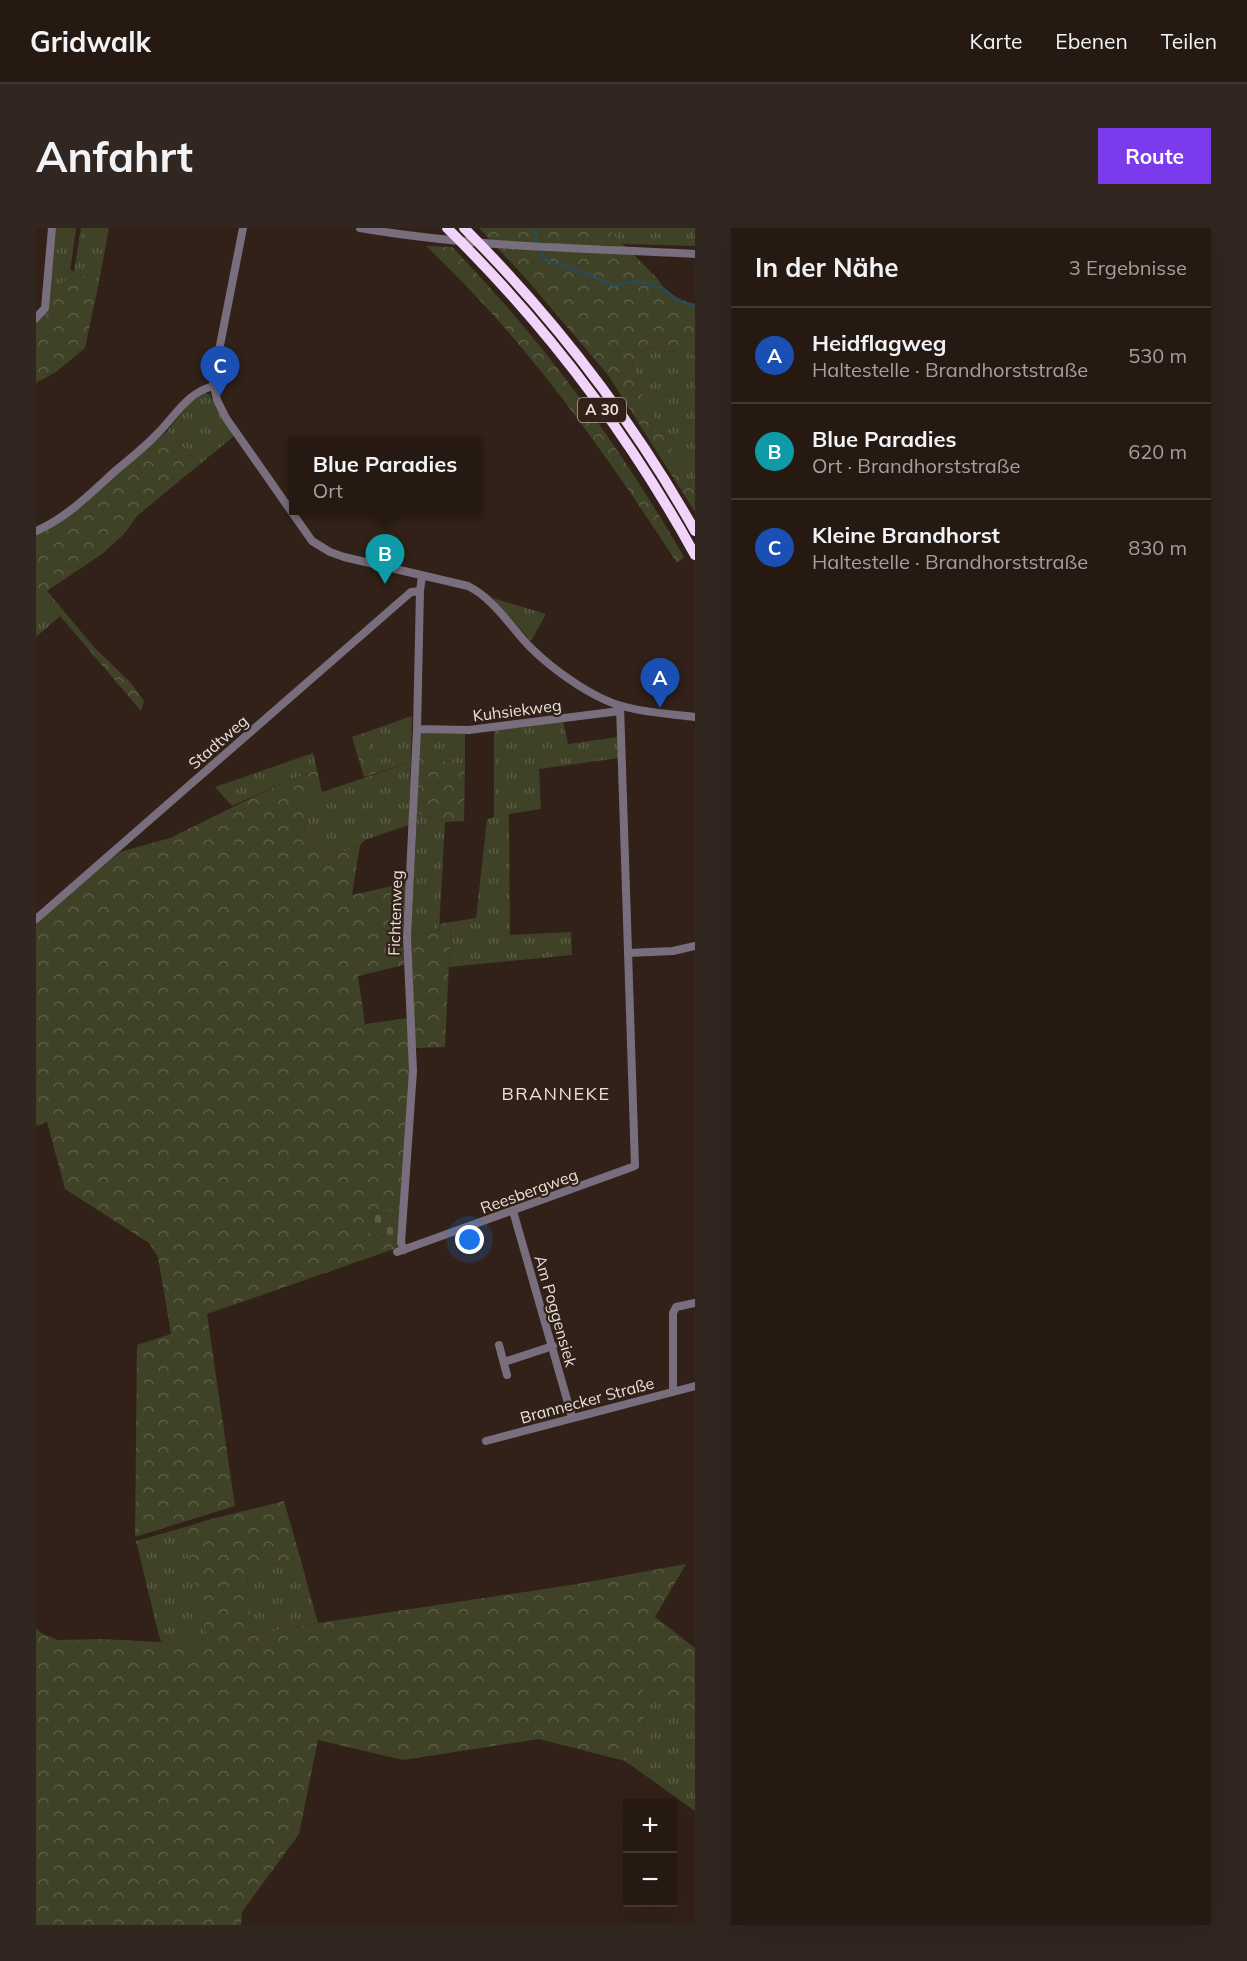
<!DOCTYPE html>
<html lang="de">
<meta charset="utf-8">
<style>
:root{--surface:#251912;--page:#312620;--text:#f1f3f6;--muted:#a3a09f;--line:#423832;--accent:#7c3aed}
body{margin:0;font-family:Mulish,sans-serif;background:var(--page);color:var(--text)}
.controls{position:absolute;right:18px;bottom:18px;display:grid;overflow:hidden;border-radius:0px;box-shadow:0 6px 24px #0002}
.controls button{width:54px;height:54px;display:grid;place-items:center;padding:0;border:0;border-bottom:2px solid var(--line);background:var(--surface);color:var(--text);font:30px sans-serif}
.you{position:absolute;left:434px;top:1012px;width:21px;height:21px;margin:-15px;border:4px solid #fff;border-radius:50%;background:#1a73e8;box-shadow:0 0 0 9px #1a73e833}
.badge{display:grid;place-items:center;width:39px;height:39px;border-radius:50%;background:var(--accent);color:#fff;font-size:20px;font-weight:700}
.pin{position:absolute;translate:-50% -50px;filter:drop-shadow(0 2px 3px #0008)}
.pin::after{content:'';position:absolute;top:32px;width:21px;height:18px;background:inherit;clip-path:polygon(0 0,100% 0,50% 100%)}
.popup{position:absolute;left:253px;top:209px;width:192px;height:78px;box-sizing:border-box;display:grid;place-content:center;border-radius:0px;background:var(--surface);filter:drop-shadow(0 2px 4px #0005);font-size:20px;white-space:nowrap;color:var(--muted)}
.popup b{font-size:22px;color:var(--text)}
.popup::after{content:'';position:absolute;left:50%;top:100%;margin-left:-12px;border:12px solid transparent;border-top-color:var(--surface)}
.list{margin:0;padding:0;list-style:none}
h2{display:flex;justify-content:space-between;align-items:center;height:78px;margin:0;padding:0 24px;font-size:26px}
h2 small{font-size:20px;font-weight:400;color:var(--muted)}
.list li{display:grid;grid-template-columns:39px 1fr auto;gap:18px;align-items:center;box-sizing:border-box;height:96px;padding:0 24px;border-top:2px solid var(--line)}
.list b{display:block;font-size:22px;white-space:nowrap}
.list p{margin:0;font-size:20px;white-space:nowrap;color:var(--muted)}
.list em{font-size:20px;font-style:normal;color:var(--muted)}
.map{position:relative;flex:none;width:659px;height:1697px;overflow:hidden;border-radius:0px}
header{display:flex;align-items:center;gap:36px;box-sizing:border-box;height:84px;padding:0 30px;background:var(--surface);border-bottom:2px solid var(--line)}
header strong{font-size:28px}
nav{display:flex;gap:33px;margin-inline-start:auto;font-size:21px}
.intro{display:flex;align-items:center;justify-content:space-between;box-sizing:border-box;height:144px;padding:0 36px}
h1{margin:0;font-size:42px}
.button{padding:15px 27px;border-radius:0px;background:var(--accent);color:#fff;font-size:21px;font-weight:700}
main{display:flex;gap:36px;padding:0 36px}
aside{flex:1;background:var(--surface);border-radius:0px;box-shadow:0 6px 24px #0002}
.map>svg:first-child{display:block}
</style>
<header>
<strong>Gridwalk</strong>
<nav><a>Karte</a><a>Ebenen</a><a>Teilen</a></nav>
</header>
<div class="intro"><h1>Anfahrt</h1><a class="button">Route</a></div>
<main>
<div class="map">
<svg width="659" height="1697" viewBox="0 0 659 1697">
<defs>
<pattern id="grass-tufts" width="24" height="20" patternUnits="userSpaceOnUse" patternTransform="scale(1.5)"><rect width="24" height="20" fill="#3f4227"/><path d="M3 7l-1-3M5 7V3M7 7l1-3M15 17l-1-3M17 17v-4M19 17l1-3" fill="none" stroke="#5b5d46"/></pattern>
<pattern id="forest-crowns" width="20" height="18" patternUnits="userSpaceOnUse" patternTransform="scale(1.5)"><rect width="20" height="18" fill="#3f4227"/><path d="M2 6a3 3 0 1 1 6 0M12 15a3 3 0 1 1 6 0" fill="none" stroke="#5b5d46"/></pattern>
<pattern id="cemetery-stones" width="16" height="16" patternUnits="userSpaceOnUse" patternTransform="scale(1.5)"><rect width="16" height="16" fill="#3f4227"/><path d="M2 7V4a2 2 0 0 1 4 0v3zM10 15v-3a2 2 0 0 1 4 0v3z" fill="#5b5d46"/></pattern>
</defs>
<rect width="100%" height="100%" fill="#312118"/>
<!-- grass -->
<path fill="url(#grass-tufts)" d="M18 0H40L33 51 14 64Z
M45 0H73L63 54 38 44Z
M548 0H659V18L589 16Z
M609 120 659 127V264L602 158 596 131Z
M168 165 173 166 198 208 164 236 131 203 153 176Z
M457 370 510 386 495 413Z
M0 372 24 388 0 409Z
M376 488 373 597 329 612 324 617 294 629 268 608 270 581 274 569 286 564 373 535H334L332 526 336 502Z
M527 492 532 516 582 509 583 530 503 541 505 581 473 586 474 707 535 704 536 727 413 739 415 694 440 690 451 591 458 589V497Z
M386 505 429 506V536L382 529 383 508Z
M277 525 281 542 244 556 196 578 179 559Z
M381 585 409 594 403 703 375 708Z
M146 1300 172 1411 132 1417 125 1414 122 1404 100 1313Z
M264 1329 282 1395 215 1407 211 1344Z
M605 1450 659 1492V1583L589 1533 606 1510 608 1488Z"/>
<!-- forest -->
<path fill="url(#forest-crowns)" d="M443 0H571L621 50C628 63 644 73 659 76V127L609 120 596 132 602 158 659 264V284L572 147 492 53Z
M390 18 416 19C508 114 582 215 648 329L641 335C567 221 489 111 390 18Z
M34 42 63 54 49 120 20 144 0 155V94L3 91 14 64 32 51Z
M131 203 164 236 101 288 88 306 66 326 11 363 58 419 94 454 108 473 105 483 24 388 0 372V306L79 248Z
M336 502 332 526 334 535 376 534 328 549 316 509Z
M382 529 429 536 428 593 409 594 381 585Z
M281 542 286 564 274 569 270 581 268 608 294 629 324 617 316 667 370 655 366 710 368 737 322 748 329 796 372 790 374 844 361 1020 171 1086 199 1278 99 1309 101 1117 135 1106 122 1029 113 1015 29 961 11 894 0 898V691L84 624 134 610 244 556Z
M415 694 409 819 379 820 375 708 403 703 404 696Z
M248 1273 264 1329 211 1344 216 1407 282 1395 541 1356 650 1336 619 1389 659 1420V1492L606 1451 608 1488 606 1510 589 1533 503 1511 367 1532 282 1512 263 1606 206 1684 205 1697H0V1400L5 1405 22 1412 65 1411 125 1414 132 1417 171 1411 146 1300 175 1291Z"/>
<!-- cemetery -->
<path fill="url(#cemetery-stones)" d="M335 982H360V1007H334Z"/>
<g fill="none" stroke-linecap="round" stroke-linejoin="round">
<!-- stream -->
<path stroke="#224d63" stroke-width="2" d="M494 0 499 4 502 15
M504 21 507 31 553 47 578 58 598 53 612 56 628 61 640 72 659 79"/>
<!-- minor -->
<path stroke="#796e7d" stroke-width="8" d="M207 0 177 153 181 172 190 190 276 313 294 324 308 329 432 358C458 371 474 398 494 419 516 441 556 470 586 478 610 485 635 486 659 489
M324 0C434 19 547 20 659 26
M0 90 9 80 16 0
M0 303C30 290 53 267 77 245 92 232 108 220 122 205 140 187 151 165 177 158
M381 501 433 502 584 483
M0 691 375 364 384 363
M592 725 637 723 659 718
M477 983 536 1189
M368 1022 365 1015 377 843 371 709 381 501 384 363 386 348
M361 1024 599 938 584 478
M463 1117 471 1147
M468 1134 517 1118
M637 1163V1085L640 1079 659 1075
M450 1213 659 1158"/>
<!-- highway -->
<path stroke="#f1d4fa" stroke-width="10" d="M411 0C509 96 593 207 659 327
M428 0C518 90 597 193 659 303"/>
</g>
<g text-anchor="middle" stroke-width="4.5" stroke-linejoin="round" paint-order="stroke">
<!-- shield labels -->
<rect fill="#312118" stroke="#b3a7a0" stroke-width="1.5" x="542" y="170" width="48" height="24" rx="4.5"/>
<g font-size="15" font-weight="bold" fill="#ebe0da">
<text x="566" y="187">A 30</text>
</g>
<!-- street labels -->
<g font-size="16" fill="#ebe0da" stroke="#312118">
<text transform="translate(481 482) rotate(-7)" y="6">Kuhsiekweg</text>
<text transform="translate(182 514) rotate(-41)" y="6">Stadtweg</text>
<text transform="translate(359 685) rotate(-88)" y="6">Fichtenweg</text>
<text transform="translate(493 963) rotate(-20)" y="6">Reesbergweg</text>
<text transform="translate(520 1083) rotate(74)" y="6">Am Poggensiek</text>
<text transform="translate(551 1172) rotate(-15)" y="6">Brannecker Straße</text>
</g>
<!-- neighbourhood labels -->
<g font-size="18" letter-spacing="1.5" fill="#ebe0da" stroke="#312118">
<text x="520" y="872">BRANNEKE</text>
</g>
</g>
</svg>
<div class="controls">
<button>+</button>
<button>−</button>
</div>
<div class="you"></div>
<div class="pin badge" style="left:624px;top:480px;background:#1a4fb4">A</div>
<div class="pin badge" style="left:349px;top:356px;background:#0f9aa8">B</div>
<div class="popup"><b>Blue Paradies</b>Ort</div>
<div class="pin badge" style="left:184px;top:168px;background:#1a4fb4">C</div>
</div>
<aside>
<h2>In der Nähe<small>3 Ergebnisse</small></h2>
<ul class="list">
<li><span class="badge" style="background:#1a4fb4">A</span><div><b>Heidflagweg</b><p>Haltestelle · Brandhorststraße</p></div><em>530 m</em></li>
<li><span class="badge" style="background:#0f9aa8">B</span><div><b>Blue Paradies</b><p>Ort · Brandhorststraße</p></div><em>620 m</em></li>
<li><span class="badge" style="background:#1a4fb4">C</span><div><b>Kleine Brandhorst</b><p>Haltestelle · Brandhorststraße</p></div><em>830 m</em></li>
</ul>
</aside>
</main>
